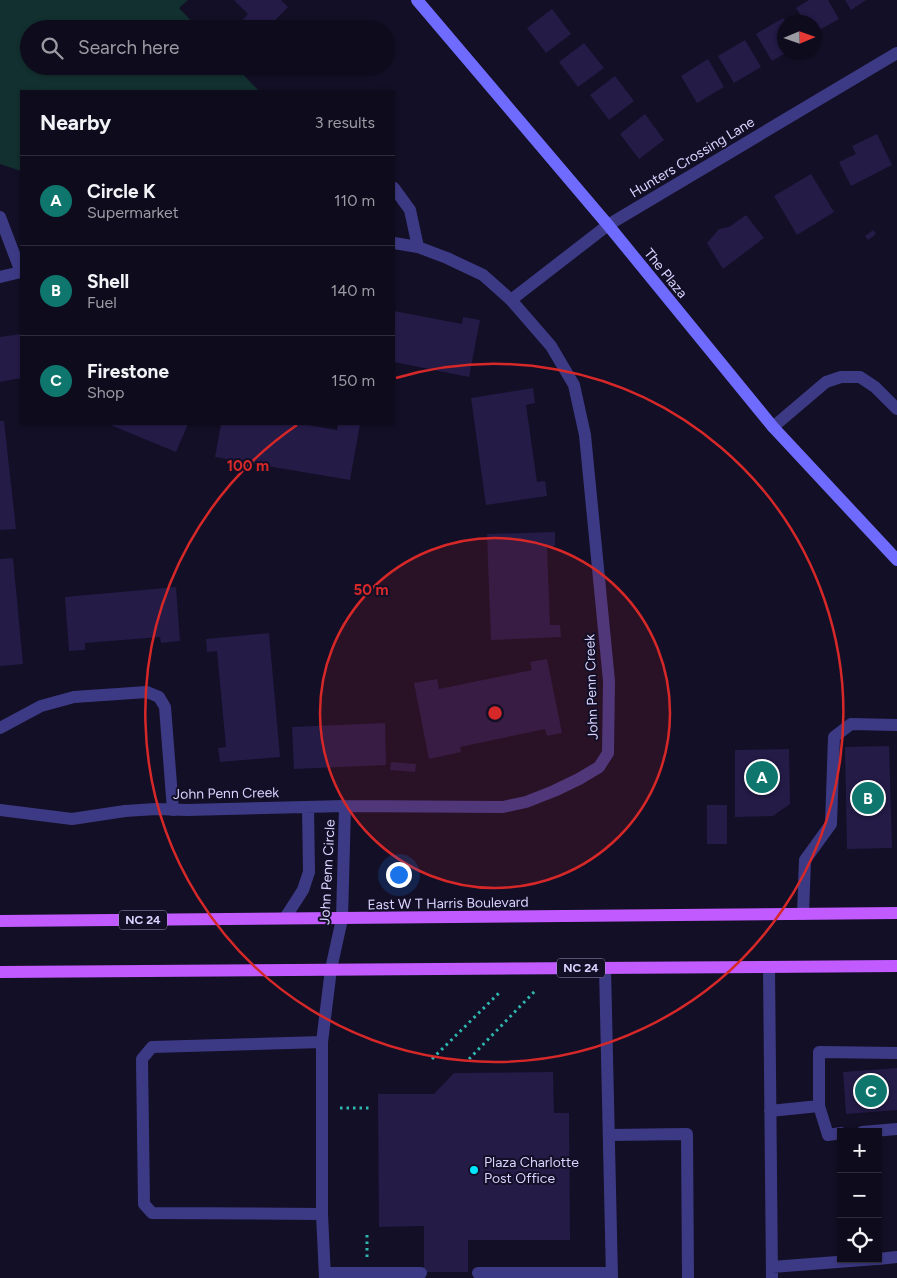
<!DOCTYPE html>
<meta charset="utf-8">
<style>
:root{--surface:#0e0b1c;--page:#1c1929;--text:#f1f3f6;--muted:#9b9ba3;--line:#2e2b3b;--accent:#0f766e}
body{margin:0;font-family:Figtree,sans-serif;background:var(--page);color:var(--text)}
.controls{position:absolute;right:15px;bottom:15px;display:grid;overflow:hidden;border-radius:0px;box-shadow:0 1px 4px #0004}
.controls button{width:45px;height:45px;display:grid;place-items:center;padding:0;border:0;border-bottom:1px solid var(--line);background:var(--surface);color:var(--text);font:25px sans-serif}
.compass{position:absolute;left:777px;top:15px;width:45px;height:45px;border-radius:50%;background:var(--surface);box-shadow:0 1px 4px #0004;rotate:88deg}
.you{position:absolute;left:398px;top:874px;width:18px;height:18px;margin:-12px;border:4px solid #fff;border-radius:50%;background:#1a73e8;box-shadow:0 0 0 8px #1a73e833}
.badge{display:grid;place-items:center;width:32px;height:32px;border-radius:50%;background:var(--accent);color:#fff;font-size:16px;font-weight:700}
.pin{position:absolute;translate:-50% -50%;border:2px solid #fff;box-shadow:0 1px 5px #0006}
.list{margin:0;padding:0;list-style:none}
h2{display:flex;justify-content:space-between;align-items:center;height:65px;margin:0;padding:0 20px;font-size:21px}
h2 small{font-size:16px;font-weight:400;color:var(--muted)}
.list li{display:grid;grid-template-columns:32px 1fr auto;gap:15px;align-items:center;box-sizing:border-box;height:90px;padding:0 20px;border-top:1px solid var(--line)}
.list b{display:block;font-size:19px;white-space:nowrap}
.list p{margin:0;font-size:16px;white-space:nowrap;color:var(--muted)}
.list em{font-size:16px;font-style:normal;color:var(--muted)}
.icon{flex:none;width:28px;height:28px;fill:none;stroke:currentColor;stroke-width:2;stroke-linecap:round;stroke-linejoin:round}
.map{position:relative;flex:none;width:897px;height:1278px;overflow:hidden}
.search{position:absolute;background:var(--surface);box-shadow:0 1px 4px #0004;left:20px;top:20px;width:375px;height:55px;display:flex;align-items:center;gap:12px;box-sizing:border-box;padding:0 18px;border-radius:28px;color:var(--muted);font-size:19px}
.panel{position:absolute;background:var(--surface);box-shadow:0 1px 4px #0004;left:20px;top:90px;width:375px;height:335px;border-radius:0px}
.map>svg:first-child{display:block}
</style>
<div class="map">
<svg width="897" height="1278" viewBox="0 0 897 1278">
<rect width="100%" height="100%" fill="#130f26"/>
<!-- green -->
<path fill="#12302f" d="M0 0H188L179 8 199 29H29V66H235L259 91H21V171L0 164Z"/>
<!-- building -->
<path fill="#241b47" d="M234 0H281L288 7 266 29H234L248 14Z
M809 0H828L839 19 814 33V22H805L796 8Z
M845 0H866L851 10Z
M552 9 571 34 546 53 527 28Z
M783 18 786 22H784V54L772 61 756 34Z
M745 40 761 67 734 83 718 56Z
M584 43 604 68 578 87 559 62Z
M708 59 724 87 697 103 681 76Z
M615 76 634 101 609 120 590 95Z
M645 114 664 140 639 159 620 134Z
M877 134 892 165 851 186 839 162 856 154 852 146Z
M811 174 834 212 797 235 774 196Z
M746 215 764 238 723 269 707 243 719 229 729 227Z
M873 230 876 234 868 240 865 236Z
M394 311 462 324 463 317 480 320 469 377 394 362Z
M21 334V378L0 382V337Z
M533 388 535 403 526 405 537 482 545 481 547 496 486 505 471 398Z
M0 421H4L16 529 0 530Z
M108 424H188L176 452Z
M221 424H302L337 430 338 424H360L350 480 215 457Z
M555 532V546L547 547 550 625H560L561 637 491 640 487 534Z
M13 558 23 664 0 666V559Z
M176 587 180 641 161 643 160 637 85 643V650L69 651 65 597Z
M269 633 280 757 220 762 218 748 226 747 217 651 207 652 206 639Z
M547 659 562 733 547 736 545 729 460 747 461 752 429 759 414 683 437 679 439 689 532 670 530 662Z
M385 723 386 765 294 769 292 727Z
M889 746 892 848 847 849 845 747Z
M789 749 790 804 773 816 735 817V750Z
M391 762 416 764 415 772 390 770Z
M707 805H727V844H707Z
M897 1068V1110L846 1114 843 1072Z
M553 1072 554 1113H569L570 1240H468V1272H424V1226L379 1227 378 1094H434L454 1073Z"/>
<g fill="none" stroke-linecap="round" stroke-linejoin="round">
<!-- path -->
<path stroke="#2fb8b0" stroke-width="3" stroke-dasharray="2.5 4" stroke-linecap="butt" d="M432 1059 501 991
M469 1059 535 991
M340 1108H369
M367 1257V1232"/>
<!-- lane -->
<path stroke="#3d3a85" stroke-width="12" d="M394 188 410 210 418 247
M0 217 21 272
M773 427 826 382 841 377H860L875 387 897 409
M0 728 41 706 74 697 147 692 159 697 165 707 173 810
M803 914 805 860 831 824 834 737 851 724 897 725
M769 967 772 1278
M605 968 612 1278
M770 1111 819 1106
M862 1132 897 1129
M841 1133 828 1135 819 1106V1052L897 1053
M609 1135 687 1134 688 1278
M322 1214 152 1213 144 1204 142 1059 152 1047 322 1042
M878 1259 897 1257
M772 1267 876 1259
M325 1273H421
M478 1273H612
M325 1278 322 1214V1042L331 969"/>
<!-- street -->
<path stroke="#3d3a85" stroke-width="12" d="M0 277 21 272
M511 300 608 225 897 53
M0 810 72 819 125 811 156 809 187 810 345 806 503 807 526 802 554 791 579 779 599 767 608 753 609 681 585 435 574 385 551 346 511 300 483 275 447 258 418 247 394 243
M285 918 303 890 309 872 308 807
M331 969 342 919 345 806"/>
<!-- secondary -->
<path stroke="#6f6bff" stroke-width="12" d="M417 0 608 225 773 427 897 560"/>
<!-- primary -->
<path stroke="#c25bff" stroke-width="12" d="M0 921 897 913
M0 972 897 966"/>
</g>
<!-- distance rings -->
<circle cx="495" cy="713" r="175" fill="#d62828" fill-opacity=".12"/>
<g fill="none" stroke="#d62828" stroke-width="2.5">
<circle cx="495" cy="713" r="175"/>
<path d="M396 378A349 349 0 1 1 297 425"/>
</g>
<!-- markers -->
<circle fill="#00e5ff" stroke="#130f26" stroke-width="2" cx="474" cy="1170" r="5"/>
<g text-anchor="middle" stroke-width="4" stroke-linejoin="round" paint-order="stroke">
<!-- shield labels -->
<g fill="#130f26" stroke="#9e99be" stroke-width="1">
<rect x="119" y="910.5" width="48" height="19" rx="4"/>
<rect x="557" y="958.5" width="48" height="19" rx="4"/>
</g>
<g font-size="12" font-weight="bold" fill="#d9d4ff">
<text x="143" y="924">NC 24</text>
<text x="581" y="972">NC 24</text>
</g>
<!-- street labels -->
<g font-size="14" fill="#d9d4ff" stroke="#130f26">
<text transform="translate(692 157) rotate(-31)" y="5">Hunters Crossing Lane</text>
<text transform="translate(666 273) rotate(51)" y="5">The Plaza</text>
<text transform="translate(591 687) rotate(-92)" y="5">John Penn Creek</text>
<text transform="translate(226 793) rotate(-1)" y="5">John Penn Creek</text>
<text transform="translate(327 872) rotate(-87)" y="5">John Penn Circle</text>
<text transform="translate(448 903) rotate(-1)" y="5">East W T Harris Boulevard</text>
</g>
<!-- poi labels -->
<g font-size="14" fill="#d9d4ff" stroke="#130f26" text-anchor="start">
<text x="484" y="1167">Plaza Charlotte<tspan x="484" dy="16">Post Office</tspan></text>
</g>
</g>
<circle cx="495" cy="713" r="8" fill="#d62828" stroke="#130f26" stroke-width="2.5"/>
<g font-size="15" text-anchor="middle" font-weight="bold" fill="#d62828" stroke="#130f26" stroke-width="4" stroke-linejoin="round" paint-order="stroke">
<text x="248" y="471">100 m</text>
<text x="371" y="595">50 m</text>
</g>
</svg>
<div class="controls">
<button>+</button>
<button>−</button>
<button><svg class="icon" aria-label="locate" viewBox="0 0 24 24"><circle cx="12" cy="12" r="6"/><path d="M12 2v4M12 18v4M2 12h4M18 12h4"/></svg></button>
</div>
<svg class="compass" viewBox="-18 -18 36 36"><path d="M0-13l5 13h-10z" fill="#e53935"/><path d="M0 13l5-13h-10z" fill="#9b9ba3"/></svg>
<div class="you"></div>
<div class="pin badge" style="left:762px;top:777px">A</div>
<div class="pin badge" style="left:868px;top:798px">B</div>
<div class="pin badge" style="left:871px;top:1091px">C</div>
<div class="search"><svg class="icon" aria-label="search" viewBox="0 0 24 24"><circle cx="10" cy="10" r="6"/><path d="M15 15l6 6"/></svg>Search here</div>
<section class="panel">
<h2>Nearby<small>3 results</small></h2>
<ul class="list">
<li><span class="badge">A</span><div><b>Circle K</b><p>Supermarket</p></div><em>110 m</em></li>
<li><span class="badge">B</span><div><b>Shell</b><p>Fuel</p></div><em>140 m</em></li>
<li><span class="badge">C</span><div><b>Firestone</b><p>Shop</p></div><em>150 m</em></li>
</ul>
</section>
</div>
